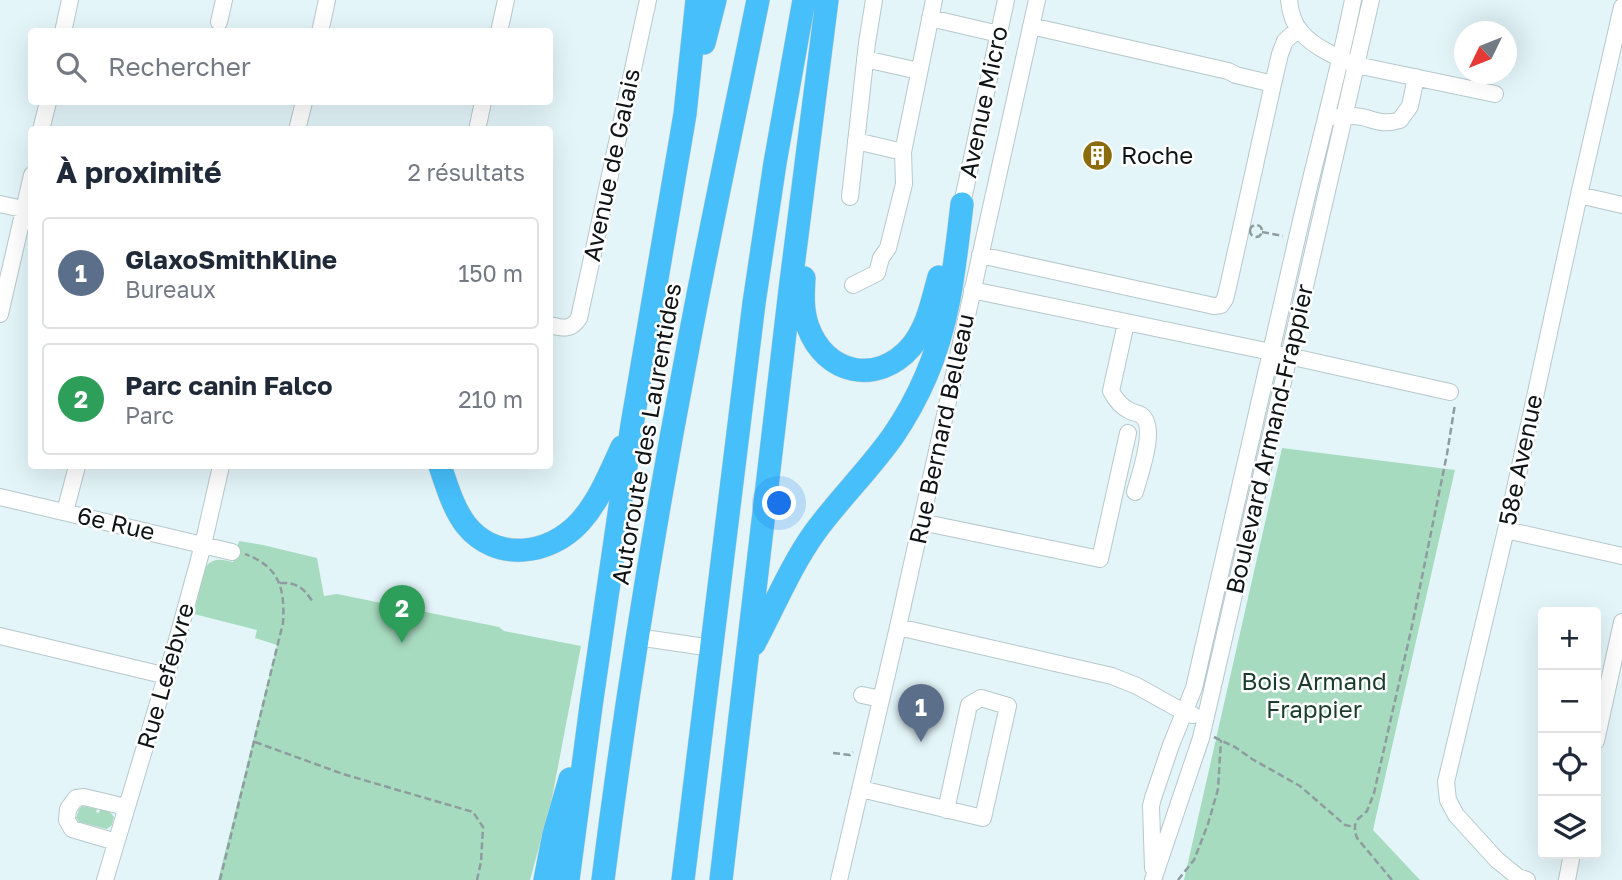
<!DOCTYPE html>
<html lang="fr">
<meta charset="utf-8">
<style>
:root{--surface:#fff;--page:#f2f2f3;--text:#1f2937;--muted:#747a83;--line:#e0e1e3;--accent:#2563eb}
body{margin:0;font-family:"Golos Text",sans-serif;background:var(--page);color:var(--text)}
.controls{position:absolute;right:21px;bottom:21px;display:grid;overflow:hidden;border-radius:7px;box-shadow:0 7px 28px #0002}
.controls button{width:63px;height:63px;display:grid;place-items:center;padding:0;border:0;border-bottom:2px solid var(--line);background:var(--surface);color:var(--text);font:35px sans-serif}
.compass{position:absolute;left:1454px;top:21px;width:63px;height:63px;border-radius:50%;background:var(--surface);box-shadow:0 7px 28px #0002;rotate:227deg}
.you{position:absolute;left:780px;top:504px;width:24px;height:24px;margin:-18px;border:5px solid #fff;border-radius:50%;background:#1a73e8;box-shadow:0 0 0 10px #1a73e833}
.badge{display:grid;place-items:center;width:46px;height:46px;border-radius:50%;background:var(--accent);color:#fff;font-size:23px;font-weight:700}
.pin{position:absolute;translate:-50% -58px;filter:drop-shadow(0 2px 4px #0008)}
.pin::after{content:'';position:absolute;top:37px;width:24px;height:21px;background:inherit;clip-path:polygon(0 0,100% 0,50% 100%)}
.list{margin:0;padding:0;list-style:none}
h2{display:flex;justify-content:space-between;align-items:center;height:91px;margin:0;padding:0 28px;font-size:30px}
h2 small{font-size:23px;font-weight:400;color:var(--muted)}
.list li{display:grid;grid-template-columns:46px 1fr auto;gap:21px;align-items:center;box-sizing:border-box;height:112px;margin:0 14px 14px;padding:0 14px;border:2px solid var(--line);border-radius:7px}
.list b{display:block;font-size:26px;white-space:nowrap}
.list p{margin:0;font-size:23px;white-space:nowrap;color:var(--muted)}
.list em{font-size:23px;font-style:normal;color:var(--muted)}
.icon{flex:none;width:38px;height:38px;fill:none;stroke:currentColor;stroke-width:2;stroke-linecap:round;stroke-linejoin:round}
.map{position:relative;flex:none;width:1622px;height:880px;overflow:hidden}
.search{position:absolute;background:var(--surface);box-shadow:0 7px 28px #0002;left:28px;top:28px;width:525px;height:77px;display:flex;align-items:center;gap:18px;box-sizing:border-box;padding:0 24px;border-radius:7px;color:var(--muted);font-size:26px}
.panel{position:absolute;background:var(--surface);box-shadow:0 7px 28px #0002;left:28px;top:126px;width:525px;height:343px;border-radius:7px}
.map>svg:first-child{display:block}
</style>
<div class="map">
<svg width="1622" height="880" viewBox="0 0 1622 880">
<rect width="100%" height="100%" fill="#e3f5f9"/>
<!-- green -->
<path fill="#a7dbbf" d="M1282 448 1455 470 1373 830 1420 880H1184Z
M239 541 263 545 317 558 324 596 337 594 347 596 499 627 504 631 581 646 551 803 530 880H218L277 645 255 638 257 630 194 614 204 570C211 557 221 559 233 562Z
M82 806 97 809 96 812 99 813 100 809 110 812 114 817 112 825 107 829 79 822 76 818 79 809Z"/>
<g fill="none" stroke-linecap="round" stroke-linejoin="round">
<defs>
<path id="minor" d="M1289 0C1290 11 1293 23 1301 32 1313 47 1343 61 1361 66L1495 94
M930 18 999 34
M219 22 224 0
M1031 26 1228 71 1236 75 1273 84 1280 54 1285 41 1298 29
M63 32 70 0
M320 32 327 0
M499 32 506 0
M865 59 919 71
M1335 117C1343 119 1345 117 1353 116 1371 116 1378 127 1400 120L1410 106 1416 77
M41 130 48 102
M297 130 304 102
M477 130 483 102
M856 141 903 152
M1579 195 1622 205
M850 197 867 43 874 0
M0 204 32 211
M962 204 1006 0
M980 255 1214 306 1221 305 1225 299 1228 287 1273 84
M853 285 877 273 881 258 888 248 904 184 903 152 934 0
M972 290 1266 351 1450 392
M0 314 32 175
M1126 323 1111 391C1115 399 1122 407 1130 411 1134 413 1138 413 1141 415 1158 427 1139 476 1135 492
M550 325C562 328 571 331 579 318L648 0
M0 497 232 552
M65 512 77 466
M921 522 1100 559 1128 433
M1506 530 1622 556
M898 627 1112 676 1137 686 1180 710 1193 715
M0 636 167 676
M637 637 712 648
M862 695 881 699
M1596 741 1622 622
M861 789 983 818 1008 706 981 698 969 705 946 810
M116 842 72 829 67 820 68 809 76 798 84 797 126 807
M1153 868 1151 806 1153 798 1171 745 1194 688C1228 537 1263 388 1297 238 1315 158 1337 80 1353 0
M105 880 177 640 203 545 221 466
M839 880 898 627 1037 0
M1153 880 1201 738 1371 0
M1527 880 1518 877 1497 860 1456 815 1448 800 1446 782 1506 530 1579 195 1622 7
M1567 880 1572 854"/>
<path id="highway" d="M704 43 715 0
M804 278C803 294 802 311 808 327 825 374 877 386 911 347 928 327 932 301 939 277
M440 466C447 486 453 508 466 525 496 562 549 556 580 522 599 501 610 473 622 447
M754 644C774 607 790 567 815 532 839 499 869 470 893 436 906 417 917 397 926 376 950 321 955 262 962 204
M545 880 554 834 570 779
M568 880 591 706 632 425 685 114 697 0
M603 880C625 705 653 531 686 358 708 238 734 119 758 0
M683 880 754 303 775 163 804 0
M721 880 790 290 827 0"/>
</defs>
<!-- minor casing -->
<use href="#minor" stroke="#b6c8cb" stroke-width="18"/>
<!-- highway casing -->
<use href="#highway" stroke="#cfd0d0" stroke-width="24"/>
<!-- path -->
<path stroke="#8f9c9f" stroke-width="2.5" stroke-dasharray="7 3.5" stroke-linecap="butt" d="M1250 231a6 6 0 1 1 12 0a6 6 0 1 1-12 0Z
M1262 232 1283 236
M280 583C296 582 304 588 312 601
M1214 737 1235 747 1252 759 1300 786 1345 825 1355 827
M255 742 343 774 473 812 483 827 481 862 477 880
M833 753 850 755 853 752
M220 880 283 623C285 589 280 567 245 554
M1178 880 1194 860 1208 824 1218 789 1221 740
M1392 880 1357 838 1355 832V825L1358 819 1367 811 1374 793 1412 626 1447 454 1455 404"/>
<!-- minor -->
<use href="#minor" stroke="#fff" stroke-width="16"/>
<!-- highway -->
<use href="#highway" stroke="#46bffb" stroke-width="23"/>
</g>
<!-- icons -->
<defs>
<symbol id="building-disc" viewBox="-11 -11 22 22"><circle r="9.5" fill="#8b6c0c" stroke="#fff"/><path d="M-4-6H4V6H1V3H-1V6H-4ZM-2.5-4.3h1.7v1.8h-1.7ZM.8-4.3h1.7v1.8H.8ZM-2.5-1h1.7V.8h-1.7ZM.8-1h1.7V.8H.8Z" fill="#fff"/></symbol>
</defs>
<g fill-rule="evenodd">
<use href="#building-disc" x="1080" y="138" width="35" height="35"/>
</g>
<g text-anchor="middle" stroke-width="5" stroke-linejoin="round" paint-order="stroke">
<!-- street labels -->
<g font-size="24" fill="#0e1415" stroke="#fff">
<text transform="translate(984 102) rotate(-78)" y="8">Avenue Micro</text>
<text transform="translate(612 165) rotate(-78)" y="8">Avenue de Galais</text>
<text transform="translate(942 429) rotate(-78)" y="8">Rue Bernard Belleau</text>
<text transform="translate(647 434) rotate(-80)" y="8">Autoroute des Laurentides</text>
<text transform="translate(1270 439) rotate(-77)" y="8">Boulevard Armand-Frappier</text>
<text transform="translate(1521 460) rotate(-78)" y="8">58e Avenue</text>
<text transform="translate(116 524) rotate(13)" y="8">6e Rue</text>
<text transform="translate(166 676) rotate(-74)" y="8">Rue Lefebvre</text>
</g>
<!-- poi labels -->
<g font-size="24" fill="#0e1415" stroke="#fff" text-anchor="start">
<text x="1121" y="164">Roche</text>
</g>
<!-- park labels -->
<g font-size="24" fill="#1a3d2d" stroke="#fff">
<text x="1314" y="690">Bois Armand<tspan x="1314" dy="28">Frappier</tspan></text>
</g>
</g>
</svg>
<div class="controls">
<button>+</button>
<button>−</button>
<button><svg class="icon" aria-label="locate" viewBox="0 0 24 24"><circle cx="12" cy="12" r="6"/><path d="M12 2v4M12 18v4M2 12h4M18 12h4"/></svg></button>
<button><svg class="icon" aria-label="layers" viewBox="0 0 24 24"><path d="M12 4l9 5-9 5-9-5zM3 14l9 5 9-5"/></svg></button>
</div>
<svg class="compass" viewBox="-18 -18 36 36"><path d="M0-13l5 13h-10z" fill="#e53935"/><path d="M0 13l5-13h-10z" fill="#747a83"/></svg>
<div class="you"></div>
<div class="pin badge" style="left:921px;top:742px;background:#5c6f8a">1</div>
<div class="pin badge" style="left:402px;top:643px;background:#2e9e5b">2</div>
<div class="search"><svg class="icon" aria-label="search" viewBox="0 0 24 24"><circle cx="10" cy="10" r="6"/><path d="M15 15l6 6"/></svg>Rechercher</div>
<section class="panel">
<h2>À proximité<small>2 résultats</small></h2>
<ul class="list">
<li><span class="badge" style="background:#5c6f8a">1</span><div><b>GlaxoSmithKline</b><p>Bureaux</p></div><em>150 m</em></li>
<li><span class="badge" style="background:#2e9e5b">2</span><div><b>Parc canin Falco</b><p>Parc</p></div><em>210 m</em></li>
</ul>
</section>
</div>
